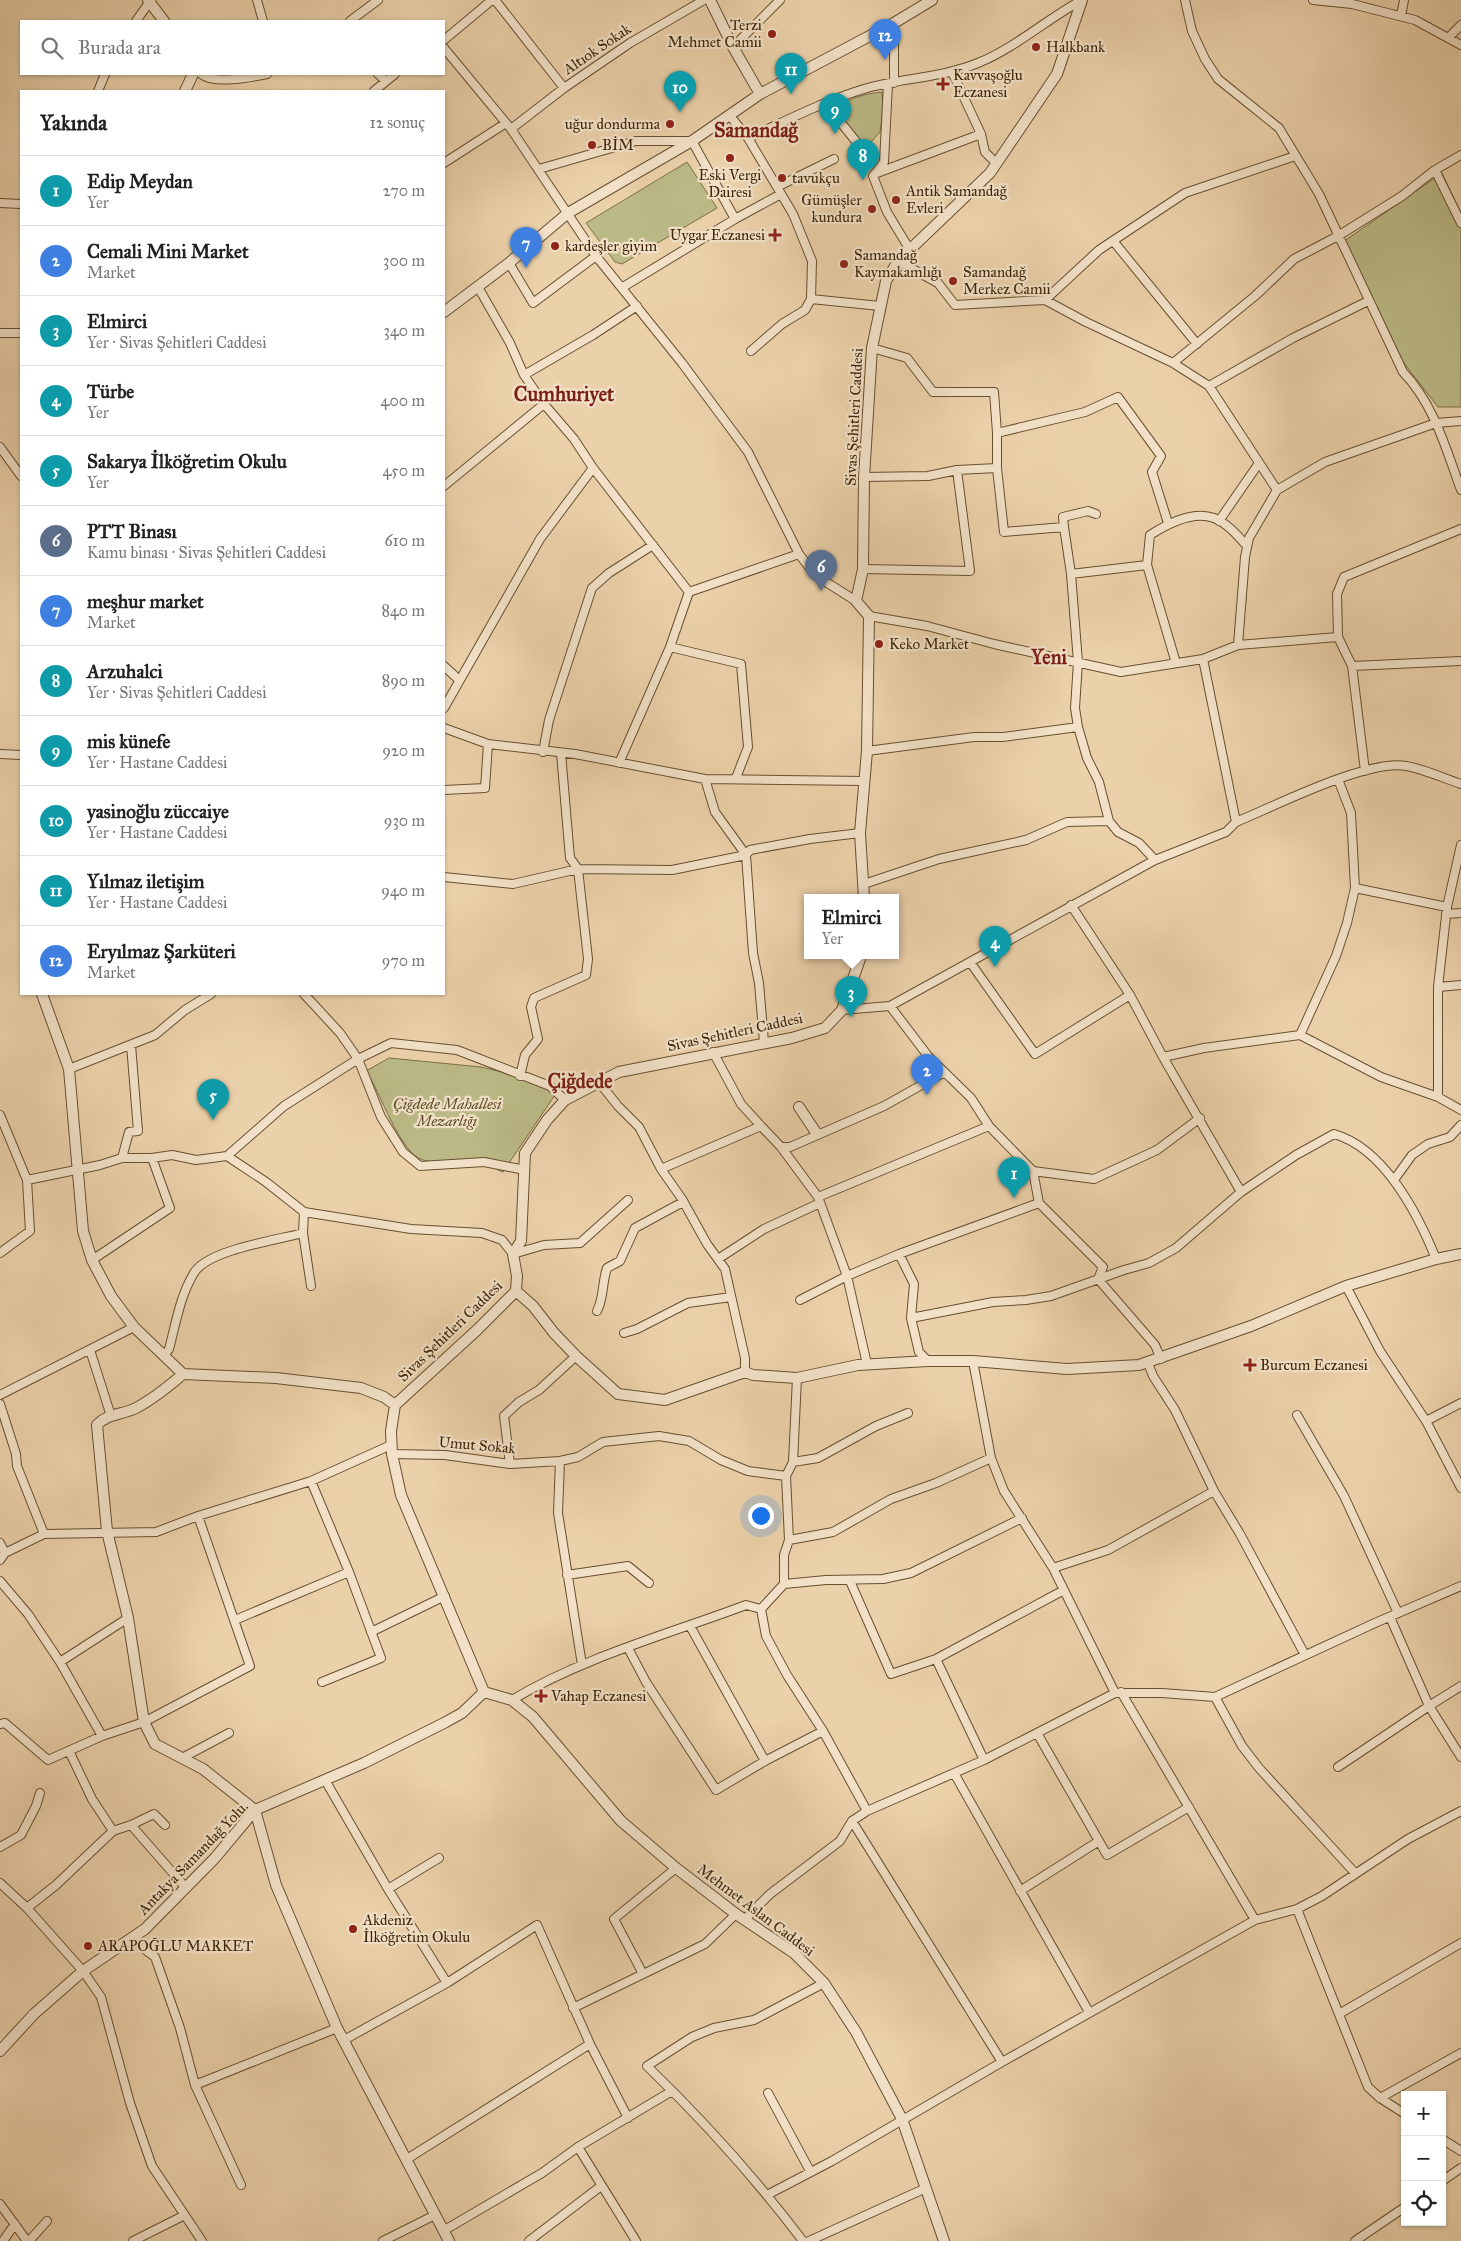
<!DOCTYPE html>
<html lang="tr">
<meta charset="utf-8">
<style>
:root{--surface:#fff;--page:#f6f6f6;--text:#222;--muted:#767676;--line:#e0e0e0;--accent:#0f766e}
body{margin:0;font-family:"IM FELL Great Primer",serif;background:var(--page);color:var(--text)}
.controls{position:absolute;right:15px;bottom:15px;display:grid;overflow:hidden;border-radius:0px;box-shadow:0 1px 4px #0004}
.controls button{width:45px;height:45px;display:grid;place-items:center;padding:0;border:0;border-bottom:1px solid var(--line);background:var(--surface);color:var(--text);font:25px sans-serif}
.you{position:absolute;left:760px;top:1515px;width:18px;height:18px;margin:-12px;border:4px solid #fff;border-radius:50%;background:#1a73e8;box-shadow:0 0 0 8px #1a73e833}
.badge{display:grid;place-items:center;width:32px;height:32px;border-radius:50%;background:var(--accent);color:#fff;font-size:16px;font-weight:700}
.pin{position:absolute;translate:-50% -41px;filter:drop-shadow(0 1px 2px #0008)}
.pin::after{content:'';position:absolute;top:26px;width:18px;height:15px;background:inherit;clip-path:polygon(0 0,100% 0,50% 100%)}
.popup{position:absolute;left:804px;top:894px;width:95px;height:65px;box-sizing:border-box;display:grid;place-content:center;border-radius:0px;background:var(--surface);filter:drop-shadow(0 1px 4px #0005);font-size:16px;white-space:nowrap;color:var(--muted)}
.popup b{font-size:19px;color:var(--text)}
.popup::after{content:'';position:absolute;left:50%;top:100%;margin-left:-10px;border:10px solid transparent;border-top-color:var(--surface)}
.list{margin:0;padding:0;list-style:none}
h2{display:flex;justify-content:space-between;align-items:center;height:65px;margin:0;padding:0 20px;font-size:21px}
h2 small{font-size:16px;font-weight:400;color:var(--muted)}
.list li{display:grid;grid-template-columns:32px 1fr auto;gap:15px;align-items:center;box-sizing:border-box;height:70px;padding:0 20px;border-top:1px solid var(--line)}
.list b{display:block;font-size:19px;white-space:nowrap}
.list p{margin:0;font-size:16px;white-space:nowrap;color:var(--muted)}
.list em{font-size:16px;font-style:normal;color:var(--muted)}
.icon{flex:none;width:28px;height:28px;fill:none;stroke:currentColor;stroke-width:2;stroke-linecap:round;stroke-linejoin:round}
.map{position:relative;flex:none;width:1461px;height:2241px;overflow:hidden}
.search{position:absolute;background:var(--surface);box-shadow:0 1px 4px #0004;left:20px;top:20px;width:425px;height:55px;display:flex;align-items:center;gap:12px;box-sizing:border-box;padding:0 18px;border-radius:0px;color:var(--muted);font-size:19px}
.panel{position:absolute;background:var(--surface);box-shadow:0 1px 4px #0004;left:20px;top:90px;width:425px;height:905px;border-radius:0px}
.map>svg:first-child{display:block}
</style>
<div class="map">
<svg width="1461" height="2241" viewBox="0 0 1461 2241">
<rect width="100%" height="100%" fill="#ebd1aa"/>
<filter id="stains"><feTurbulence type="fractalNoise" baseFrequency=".004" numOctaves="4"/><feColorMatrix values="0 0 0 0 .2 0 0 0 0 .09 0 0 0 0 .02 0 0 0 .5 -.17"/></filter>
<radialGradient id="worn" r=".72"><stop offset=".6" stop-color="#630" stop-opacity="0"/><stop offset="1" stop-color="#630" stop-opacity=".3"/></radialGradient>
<!-- green -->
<path fill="#bbba86" stroke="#7c6f46" d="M882 92 883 111 880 132 865 149 835 109C850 98 863 94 882 92Z
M687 162 717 208 622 264 615 262 586 223Z
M1442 173 1461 213V407H1438L1397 354 1343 242Z
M389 1058 481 1067 520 1076 557 1092 503 1172C495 1169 486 1163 478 1162 461 1161 440 1165 423 1160 400 1154 380 1091 366 1071Z"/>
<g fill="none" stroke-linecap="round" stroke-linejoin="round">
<defs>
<path id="minor" d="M257 0 263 21
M495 0 564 88
M1185 0 1192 31 1205 59 1218 79 1279 128 1319 194 1403 372C1434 404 1446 449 1461 490
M1313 0 1352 4 1415 20 1461 45
M1401 16 1404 0
M136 21 151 0
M350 21 378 0
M1449 37 1461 25
M444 40 492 0
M733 47 780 0
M444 48 511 129 596 256 682 363 748 452 799 554 815 575 856 601
M952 72 981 134 985 152 996 163
M201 74C214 85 252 77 267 74
M378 74 386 81
M894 83V23
M888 84 884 162 873 176 887 212 910 250
M98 91 105 74
M374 91 395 74
M825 103 867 155
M730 116 748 138 793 214 812 261 811 299 805 310 782 324 751 351
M511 129 564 88 630 43 704 0
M748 138C786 121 824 101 864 89 901 78 941 78 978 63 1015 48 1047 19 1082 0
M444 163 506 123
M539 169 636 141H692L735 219
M1435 170 1461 223
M877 173 981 134
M777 187 834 159
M0 203 21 204
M1114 242 1197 344
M898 261 938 283 955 305 1045 300 1086 322 1173 363 1209 386 1277 490
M509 263 533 303 596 256
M478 287 510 343 524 375 544 404 574 439 593 468 689 592
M623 287 735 219 781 194
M811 299 880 306
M1045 300 1099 250 1185 193 1295 156
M0 333H21
M872 348 907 358 933 392H994L997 433V468L1004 532 1064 527 1071 574 1078 662 1075 708 1078 727 1087 758 1099 782 1109 821 1118 832 1139 843 1155 860
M1173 363 1255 296 1294 259 1338 236 1402 196 1435 170 1461 155
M524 375 593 335 637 306
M1209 386 1293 338 1368 301
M997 433 1085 412 1118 397 1161 456 1152 472 1168 523
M0 447 21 476
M864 477 928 476 957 470 997 468
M444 486 544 404
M1219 521 1259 463
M1064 527 1063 517 1088 511 1096 514
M863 569 970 571 957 470
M1071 574 1147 565
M869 616 927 626 994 644 1121 672 1203 659 1238 645 1338 637
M1238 645 1245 557 1249 538 1277 490 1325 462 1436 423 1461 421
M670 647 741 664 748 747 736 778
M1203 659 1236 822
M1176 663 1147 565 1150 535C1167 524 1193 510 1214 518 1227 523 1238 536 1247 546
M444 666 458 679
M1352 666 1461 661
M444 708 540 539 593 468
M444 728 488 744 575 754 705 779 864 781
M867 751 974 737H1003L1078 727
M543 752 549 720 592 588 609 573 653 545
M0 754 21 755
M619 763 670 647 689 592 799 554
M1365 771 1352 666 1338 637 1337 594 1344 577 1461 529
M705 779 715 812 746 855 753 953 759 983 764 1042
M444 790 485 788 488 744
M444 877 513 884 578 869 672 870 746 855 750 850 810 839 860 833
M864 884 939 859 1026 840 1067 822 1109 821
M1355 888 1447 907
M1071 905 1130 995 1163 1057 1241 1192
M1446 914 1461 913
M970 962 1035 1054 1130 995
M1438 987 1461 985
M304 994 340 1033 358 1059 381 1117 403 1152 420 1166 484 1162 525 1170
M890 1006 1155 860 1226 832 1236 822C1275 806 1367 759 1406 766 1424 769 1443 778 1461 784
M842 1010 890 1006 928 1056 971 1098 989 1126 1033 1171 1039 1203 1103 1267 1098 1279 1155 1345 1161 1359
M1300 1035 1336 956 1347 923 1355 888 1351 813 1338 779
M713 1052 741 1104 761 1126
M1163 1057 1204 1048 1300 1035 1381 1077 1438 1097 1461 1110
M69 1069 155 1035 185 1010 211 994
M520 1076 525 1055 538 1039 531 1007 534 998 586 975 588 959 578 869 570 858 561 753
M598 1081 618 1106 639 1127 661 1169 682 1199 707 1244 725 1269 745 1358V1372
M1438 1097V987L1447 907 1461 845
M0 1115 27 1180 30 1231 0 1253
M781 1147H790L884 1106 943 1073
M227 1156 284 1106 358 1059 391 1043 457 1050 550 1086 565 1100
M122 1158 129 1132 138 1131 131 1045
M661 1169 761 1126 781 1147 818 1197 847 1276 899 1254 1039 1203
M1033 1171 1094 1179 1157 1150 1200 1118
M27 1180 100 1165 122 1158H152L172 1155 196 1160 227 1156 266 1182 304 1212 411 1229 482 1233 502 1240 513 1254 544 1245 580 1243 628 1200
M1394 1180 1412 1155 1428 1144 1450 1137 1461 1125
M818 1197 989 1126
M304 1212 303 1233 311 1286
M899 1254 914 1284 911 1318 919 1352 928 1361
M718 1259 764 1229 820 1203
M92 1260 170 1208 152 1158
M1346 1286 1380 1351 1426 1421 1461 1488
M800 1300 847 1276 867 1364
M597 1311C604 1298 602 1282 607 1268L620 1261 635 1228 683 1202
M911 1318 993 1302 1026 1300 1051 1296 1124 1270 1149 1263 1176 1248 1241 1192 1296 1155 1334 1134C1384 1148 1418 1214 1436 1259
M624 1333 637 1329 688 1303 731 1297
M90 1350 111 1416
M164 1356 169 1349C176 1323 180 1296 194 1273 207 1250 277 1240 303 1233
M973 1361 991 1458 1004 1491 1053 1568 1115 1693
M1148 1363 1153 1376 1175 1410 1214 1491 1240 1534 1305 1655
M0 1395 134 1327
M0 1404 16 1454 17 1466 44 1534
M1297 1415 1344 1496 1398 1613
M1426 1421 1461 1403
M392 1454 445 1455 510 1464 560 1461 578 1457 603 1442 659 1436 689 1441 721 1460 748 1471 786 1476
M560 1461 558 1513 582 1665
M793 1462 818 1458 876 1426 908 1413
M510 1464 504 1416 519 1402 539 1390 576 1356
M311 1481 349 1572 381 1658 322 1682
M789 1540 833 1532 891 1499 936 1483 991 1458
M0 1543 5 1553
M0 1560 5 1553 44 1534 156 1532 198 1516 311 1481 391 1445
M1053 1568 1108 1550 1214 1491
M567 1575 628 1566 649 1583
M0 1581 28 1614 60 1662 102 1736
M850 1581 891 1674 936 1659 1064 1590
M784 1584V1555L789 1540 786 1476 793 1462 797 1378
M761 1609 766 1636 787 1675 823 1731 867 1811
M235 1620 349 1572
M690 1626 765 1761
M371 1632 445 1596
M628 1648 646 1682 716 1790 765 1761 823 1731
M936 1659 984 1760
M60 1662 128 1618
M1461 1686 1429 1706 1461 1757
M1121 1692 1255 1920
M1215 1697 1242 1746 1259 1768 1355 1873
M512 1700C581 1658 669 1634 746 1605L761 1609 784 1584 826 1580 883 1579 911 1573 1022 1518
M0 1724 5 1723 48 1760 102 1736 144 1722 250 1666 198 1516
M1037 1733 1107 1855 1189 1807
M184 1757 229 1733
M1338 1767 1429 1706 1390 1617
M954 1773 1089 2012
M325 1780 388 1889 447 1983
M852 1821 1002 2062
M131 1825 186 1888
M113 1831 131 1825 154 1814 165 1825
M0 1847 21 1835 36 1806 40 1793
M0 1883 27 1908 83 1971 101 1997 130 2103 152 2166 202 2241
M388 1889 439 1858
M1020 1891 1099 1841
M27 1908 56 1885 113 1831 92 1799 69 1751
M1297 1909 1368 2087 1380 2098 1405 2114
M745 1919 770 1894 840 1841 852 1821 867 1811 984 1760 1115 1693H1162L1215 1697 1375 1623 1461 1586
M131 1939 155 1957 180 2028 195 2085 337 2028
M643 1974 614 1919 676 1868
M573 2008 705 1944 736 1914
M1339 2014 1461 1943
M344 2040 447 1983 537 1925 590 2044 628 2118
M195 2085 241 2185
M768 2093 810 2171
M1380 2098 1461 2053
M1442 2139 1461 2151
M578 2147 636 2241
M407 2159 590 2044
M1442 2181 1461 2168
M767 2195 832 2161 1002 2062 1255 1920 1297 1909 1322 1896 1408 1839 1461 1811
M0 2204 27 2241
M443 2231 542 2173 578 2147 672 2091
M3 2241 15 2224
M29 2241 47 2221
M133 2241 183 2216
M383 2241 435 2215
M529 2241 601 2186
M803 2241C756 2179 703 2120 647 2066L692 2037 714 2028 754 2020 824 1983
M809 2241 926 2188
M1355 2241 1405 2207"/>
<path id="tertiary" d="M148 0 164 21
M710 0 733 47 760 94
M185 91 193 74
M444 312 509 263 568 213 692 141 760 94 894 23 932 0
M864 898 860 833 867 751 869 616 856 601 863 569 864 477 872 348 886 281 898 261 990 173 1057 74 1082 0
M42 994 69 1069 83 1231 92 1260 111 1296 134 1327 183 1374 276 1378 361 1388 384 1397 395 1405
M799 1107 817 1134
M516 1291 533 1306 554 1333 576 1356 618 1394 665 1400 745 1372 753 1375 797 1378 858 1365 928 1361H973L1067 1369 1139 1365 1251 1326 1346 1286 1436 1259 1461 1254
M183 1374C168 1387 153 1399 136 1408 122 1415 108 1413 97 1425L107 1531 128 1618 144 1722 155 1744 203 1769 255 1810 276 1885 337 2028 449 2241
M484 1692 401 1495 392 1454 391 1431 395 1405 477 1330 516 1291 517 1276 513 1254 521 1241 525 1153 547 1120 565 1100 619 1072 792 1038 825 1028 842 1010 861 956
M484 1692 512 1700 533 1717 621 1821 676 1868 736 1914 794 1953 824 1983 856 2032 902 2119 944 2241
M0 2051 34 2014 83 1971 145 1929 215 1858 255 1810 364 1763 446 1722 462 1713 484 1692"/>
</defs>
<!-- minor casing -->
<use href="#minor" stroke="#684f2e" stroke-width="10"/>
<!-- tertiary casing -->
<use href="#tertiary" stroke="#684f2e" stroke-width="12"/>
<!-- minor -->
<use href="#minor" stroke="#f2e1c8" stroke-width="8"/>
<!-- tertiary -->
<use href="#tertiary" stroke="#f2e1c8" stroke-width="10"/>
</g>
<!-- markers -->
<g fill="#8f2418" stroke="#f2e1c8" stroke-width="2">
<circle cx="772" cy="34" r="5"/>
<circle cx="1036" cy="47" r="5"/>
<path d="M940.5 76.5h5v5h5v5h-5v5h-5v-5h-5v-5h5z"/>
<circle cx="670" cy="124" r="5"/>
<circle cx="592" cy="145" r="5"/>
<circle cx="730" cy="158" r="5"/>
<circle cx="782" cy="178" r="5"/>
<circle cx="896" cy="200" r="5"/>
<circle cx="872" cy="209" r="5"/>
<path d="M772.5 227.5h5v5h5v5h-5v5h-5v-5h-5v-5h5z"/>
<circle cx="555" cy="246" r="5"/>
<circle cx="844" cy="264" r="5"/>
<circle cx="953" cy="281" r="5"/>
<circle cx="879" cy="644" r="5"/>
<path d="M1247.5 1357.5h5v5h5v5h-5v5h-5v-5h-5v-5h5z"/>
<path d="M538.5 1688.5h5v5h5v5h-5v5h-5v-5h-5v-5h5z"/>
<circle cx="353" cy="1929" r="5"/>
<circle cx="88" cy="1946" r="5"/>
</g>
<g text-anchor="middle" stroke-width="4.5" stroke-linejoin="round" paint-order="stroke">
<!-- poi labels -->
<g font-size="15" fill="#3d2405" stroke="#f2e1c8" text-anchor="start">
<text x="762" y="30" text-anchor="end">Terzi<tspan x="762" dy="17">Mehmet Camii</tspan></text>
<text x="1046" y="52">Halkbank</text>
<text x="953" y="80">Kavvaşoğlu<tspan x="953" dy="17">Eczanesi</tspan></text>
<text x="660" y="129" text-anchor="end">uğur dondurma</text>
<text x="602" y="150">BİM</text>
<text x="730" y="180" text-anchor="middle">Eski Vergi<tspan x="730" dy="17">Dairesi</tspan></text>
<text x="792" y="183">tavukçu</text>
<text x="906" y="196">Antik Samandağ<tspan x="906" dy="17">Evleri</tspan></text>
<text x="862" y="205" text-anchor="end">Gümüşler<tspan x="862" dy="17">kundura</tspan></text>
<text x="765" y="240" text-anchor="end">Uygar Eczanesi</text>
<text x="565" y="251">kardeşler giyim</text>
<text x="854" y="260">Samandağ<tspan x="854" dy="17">Kaymakamlığı</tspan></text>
<text x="963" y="277">Samandağ<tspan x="963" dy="17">Merkez Camii</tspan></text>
<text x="889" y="649">Keko Market</text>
<text x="1260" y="1370">Burcum Eczanesi</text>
<text x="551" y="1701">Vahap Eczanesi</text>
<text x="363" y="1925">Akdeniz<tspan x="363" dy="17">İlköğretim Okulu</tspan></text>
<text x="98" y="1951">ARAPOĞLU MARKET</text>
</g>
<!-- street labels -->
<g font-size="15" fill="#3d2405" stroke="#f2e1c8">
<text transform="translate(597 49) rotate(-34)" y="5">Altıok Sokak</text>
<text transform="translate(854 417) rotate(-87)" y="5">Sivas Şehitleri Caddesi</text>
<text transform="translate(735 1032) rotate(-12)" y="5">Sivas Şehitleri Caddesi</text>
<text transform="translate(450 1331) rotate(-44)" y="5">Sivas Şehitleri Caddesi</text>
<text transform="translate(477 1445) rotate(5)" y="5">Umut Sokak</text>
<text transform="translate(193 1858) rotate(-46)" y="5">Antakya Samandağ Yolu.</text>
<text transform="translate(756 1910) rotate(37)" y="5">Mehmet Aslan Caddesi</text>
</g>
<!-- park labels -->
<g font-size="15" font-style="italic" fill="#5c4a25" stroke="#f2e1c8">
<text x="447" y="1109">Çiğdede Mahallesi<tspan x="447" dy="17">Mezarlığı</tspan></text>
</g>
<!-- district labels -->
<g font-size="20" font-weight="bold" fill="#7a1f14" stroke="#f2e1c8">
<text x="756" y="137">Samandağ</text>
<text x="564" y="401">Cumhuriyet</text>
<text x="1049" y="664">Yeni</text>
<text x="580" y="1088">Çiğdede</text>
</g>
</g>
<rect width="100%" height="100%" filter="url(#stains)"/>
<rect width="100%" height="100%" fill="url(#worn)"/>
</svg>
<div class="controls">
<button>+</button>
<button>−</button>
<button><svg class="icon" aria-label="locate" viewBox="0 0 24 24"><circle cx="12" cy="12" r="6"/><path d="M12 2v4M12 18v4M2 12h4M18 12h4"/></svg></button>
</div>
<div class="you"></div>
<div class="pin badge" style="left:1014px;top:1198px;background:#0f9aa8">1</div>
<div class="pin badge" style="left:927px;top:1095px;background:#3f7fe0">2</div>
<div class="pin badge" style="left:851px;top:1017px;background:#0f9aa8">3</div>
<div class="popup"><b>Elmirci</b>Yer</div>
<div class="pin badge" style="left:995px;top:967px;background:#0f9aa8">4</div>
<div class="pin badge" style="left:213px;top:1120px;background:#0f9aa8">5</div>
<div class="pin badge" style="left:821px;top:591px;background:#5c6f8a">6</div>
<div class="pin badge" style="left:526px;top:268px;background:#3f7fe0">7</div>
<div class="pin badge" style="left:863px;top:180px;background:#0f9aa8">8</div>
<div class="pin badge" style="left:835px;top:134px;background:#0f9aa8">9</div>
<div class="pin badge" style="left:680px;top:112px;background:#0f9aa8">10</div>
<div class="pin badge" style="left:791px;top:94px;background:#0f9aa8">11</div>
<div class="pin badge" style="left:885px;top:60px;background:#3f7fe0">12</div>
<div class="search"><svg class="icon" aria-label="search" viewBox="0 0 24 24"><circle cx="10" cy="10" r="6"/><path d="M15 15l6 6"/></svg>Burada ara</div>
<section class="panel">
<h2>Yakında<small>12 sonuç</small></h2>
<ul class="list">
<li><span class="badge" style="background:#0f9aa8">1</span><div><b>Edip Meydan</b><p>Yer</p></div><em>270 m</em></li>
<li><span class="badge" style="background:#3f7fe0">2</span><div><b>Cemali Mini Market</b><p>Market</p></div><em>300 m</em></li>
<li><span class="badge" style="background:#0f9aa8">3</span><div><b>Elmirci</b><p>Yer · Sivas Şehitleri Caddesi</p></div><em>340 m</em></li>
<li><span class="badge" style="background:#0f9aa8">4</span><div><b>Türbe</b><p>Yer</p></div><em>400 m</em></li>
<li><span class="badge" style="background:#0f9aa8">5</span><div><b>Sakarya İlköğretim Okulu</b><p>Yer</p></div><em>450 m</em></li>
<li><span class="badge" style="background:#5c6f8a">6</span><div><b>PTT Binası</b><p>Kamu binası · Sivas Şehitleri Caddesi</p></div><em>610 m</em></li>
<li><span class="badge" style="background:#3f7fe0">7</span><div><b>meşhur market</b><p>Market</p></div><em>840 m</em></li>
<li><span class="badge" style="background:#0f9aa8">8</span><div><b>Arzuhalci</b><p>Yer · Sivas Şehitleri Caddesi</p></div><em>890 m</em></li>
<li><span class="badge" style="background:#0f9aa8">9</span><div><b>mis künefe</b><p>Yer · Hastane Caddesi</p></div><em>920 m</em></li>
<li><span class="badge" style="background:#0f9aa8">10</span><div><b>yasinoğlu züccaiye</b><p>Yer · Hastane Caddesi</p></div><em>930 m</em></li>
<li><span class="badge" style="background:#0f9aa8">11</span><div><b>Yılmaz iletişim</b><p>Yer · Hastane Caddesi</p></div><em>940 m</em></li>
<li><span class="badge" style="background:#3f7fe0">12</span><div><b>Eryılmaz Şarküteri</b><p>Market</p></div><em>970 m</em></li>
</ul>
</section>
</div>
